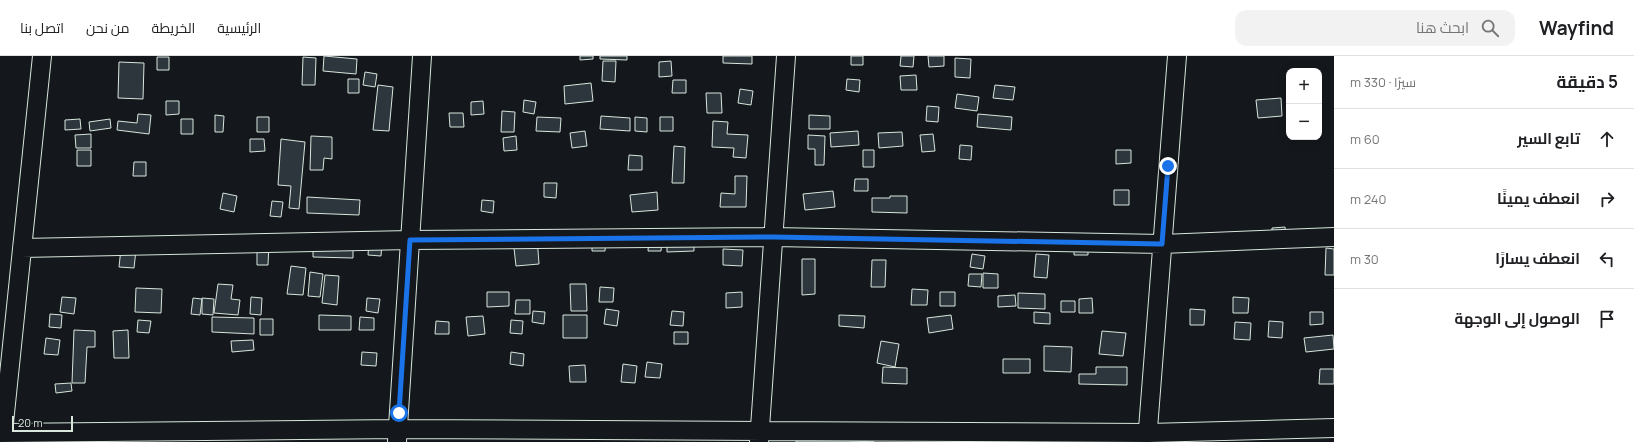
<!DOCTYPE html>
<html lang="ar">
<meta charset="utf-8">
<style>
:root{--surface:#fff;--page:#f2f2f2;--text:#202124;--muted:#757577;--line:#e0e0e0}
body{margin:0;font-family:Manrope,Cairo,sans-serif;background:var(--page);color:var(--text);direction:rtl}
.controls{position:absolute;right:12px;top:12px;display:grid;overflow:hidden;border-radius:8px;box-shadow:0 2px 10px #0003}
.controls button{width:36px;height:36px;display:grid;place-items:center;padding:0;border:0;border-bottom:1px solid var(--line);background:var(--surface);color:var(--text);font:20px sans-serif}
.scale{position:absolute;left:12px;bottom:10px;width:61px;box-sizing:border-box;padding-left:4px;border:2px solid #d8e6dc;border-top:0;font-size:11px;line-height:14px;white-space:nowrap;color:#d8e6dc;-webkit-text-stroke:3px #14181c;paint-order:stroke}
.stop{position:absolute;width:12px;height:12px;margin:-9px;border:3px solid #1a73e8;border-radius:50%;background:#fff}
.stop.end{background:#1a73e8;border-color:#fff;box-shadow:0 1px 4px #0008}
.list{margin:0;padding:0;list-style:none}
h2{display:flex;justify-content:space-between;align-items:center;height:52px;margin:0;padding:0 16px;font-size:17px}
h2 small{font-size:13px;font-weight:400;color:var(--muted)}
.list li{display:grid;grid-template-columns:26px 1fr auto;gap:12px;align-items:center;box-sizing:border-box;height:60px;padding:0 16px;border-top:1px solid var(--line)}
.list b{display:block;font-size:15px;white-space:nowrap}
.list em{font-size:13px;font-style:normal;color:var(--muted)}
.icon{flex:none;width:22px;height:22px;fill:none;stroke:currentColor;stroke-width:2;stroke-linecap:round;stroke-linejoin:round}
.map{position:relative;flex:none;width:1334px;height:386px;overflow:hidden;direction:ltr}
header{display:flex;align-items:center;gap:24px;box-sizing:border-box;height:56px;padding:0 20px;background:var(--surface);border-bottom:1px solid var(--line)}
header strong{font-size:19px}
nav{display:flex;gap:22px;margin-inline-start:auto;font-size:14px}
.search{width:280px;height:36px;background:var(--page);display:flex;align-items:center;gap:10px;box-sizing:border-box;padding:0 14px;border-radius:12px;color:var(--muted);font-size:15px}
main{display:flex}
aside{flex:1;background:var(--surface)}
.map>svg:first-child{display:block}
</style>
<header>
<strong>Wayfind</strong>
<div class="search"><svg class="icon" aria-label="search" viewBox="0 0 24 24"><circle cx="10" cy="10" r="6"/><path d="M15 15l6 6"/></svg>ابحث هنا</div>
<nav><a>الرئيسية</a><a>الخريطة</a><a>من نحن</a><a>اتصل بنا</a></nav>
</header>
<main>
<aside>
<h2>5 دقيقة<small>سيرًا · 330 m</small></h2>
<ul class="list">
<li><svg class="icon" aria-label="ahead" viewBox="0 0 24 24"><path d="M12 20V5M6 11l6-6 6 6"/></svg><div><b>تابع السير</b></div><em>60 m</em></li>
<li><svg class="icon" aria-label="right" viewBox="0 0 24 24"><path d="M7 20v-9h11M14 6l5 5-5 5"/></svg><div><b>انعطف يمينًا</b></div><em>240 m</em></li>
<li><svg class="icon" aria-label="left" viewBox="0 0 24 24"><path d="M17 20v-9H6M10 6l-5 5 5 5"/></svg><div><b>انعطف يسارًا</b></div><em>30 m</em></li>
<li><svg class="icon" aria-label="arrive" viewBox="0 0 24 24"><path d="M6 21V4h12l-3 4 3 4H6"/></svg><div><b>الوصول إلى الوجهة</b></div></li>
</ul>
</aside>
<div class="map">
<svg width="1334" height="386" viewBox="0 0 1334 386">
<rect width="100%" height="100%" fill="#14181c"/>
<!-- building -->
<path fill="#2c363c" stroke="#d8e6dc" d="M324 0 357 3 356 18 323 15Z
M580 0H593V3L580 4Z
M600 0H627V4L600 3Z
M723 0H752V8L723 7Z
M851 0H863V9H851Z
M901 0H914L913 11 900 10Z
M928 0H944V10L929 11Z
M157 1H169V14H157Z
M303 1 316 2 315 29H302Z
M955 2 971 3 970 22 955 21Z
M603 5H616L615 26 602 25Z
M671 5 672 20 659 21V6Z
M119 6 144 7 143 43 118 42Z
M365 16 377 18 375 31 363 29Z
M916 19 917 34H901L900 20Z
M348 23H359V37H348Z
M847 23 860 24 859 36 846 34Z
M673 24H686V37H672Z
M591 27 593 45 565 48 564 30Z
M378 29 393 31 389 75 373 74Z
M995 29 1015 31 1013 44 993 42Z
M740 33 753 35 751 49 738 47Z
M706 37H721L722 57H707Z
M957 38 979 41 977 55 955 52Z
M1281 42 1282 60 1258 62 1256 44Z
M524 44 536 46 534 58 523 56Z
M166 45H179V58L166 59Z
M483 45 484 58 471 59V46Z
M927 50 939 51 938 66 926 65Z
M502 55 515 56 514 76H501Z
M449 57H463L464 71H450Z
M138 58 151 59 149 78 117 74 118 65 137 67Z
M978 58 1012 61 1011 74 977 71Z
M215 59 224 60 223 76H215Z
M809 59 830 60V73H809Z
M601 60 630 62V75L600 73Z
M257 61H269V76H257Z
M537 61 561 62 560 76 536 75Z
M635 61 647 62V76L635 75Z
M660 61H673V75H660Z
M80 63 81 73 65 74V64Z
M110 63 111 72 90 75 89 66Z
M181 63H193V78H181Z
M713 65 728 66 727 78 748 79 746 102 733 101 734 92 712 91Z
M585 75 587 90 572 92 570 77Z
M858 75 859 89 831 91 830 77Z
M902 76 903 90 879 92 878 77Z
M91 78V92H76L75 79Z
M933 78 935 95 922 96 920 79Z
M808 79 825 80 824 109H815V93H808Z
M311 80 332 81V103L324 102 323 114H310Z
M516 80 517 94 504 95 503 82Z
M250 83H264L265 95 250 96Z
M281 83 305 86 299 153 289 152 291 130 278 129Z
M960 89 972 90 971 104 959 103Z
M674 90 685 91 684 127H672Z
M77 94H91V110H77Z
M863 94H874V111H863Z
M1116 94H1131V107L1116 108Z
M629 99 642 100V114H628Z
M134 106H146V120H133Z
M735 120H747L746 151H720L721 137 735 138Z
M855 123H868V135H854Z
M544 127H557L556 142 544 141Z
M1114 134H1129V149H1114Z
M833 135 835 151 805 154 803 138Z
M657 136 658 154 632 156 630 139Z
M223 137 237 140 234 156 220 153Z
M890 140H907V157L872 156V142H890Z
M307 141 360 144 359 159 307 157Z
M482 144 494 145 493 157 481 155Z
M272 145 283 146 281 161 270 160Z
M1285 171 1286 182 1272 183V172Z
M694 180V195L667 196V181Z
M537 181 539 208 516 210 513 183Z
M592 181H606L605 195H592Z
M649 181 662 182 661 195H648Z
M122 183 137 185 134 212 119 211Z
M1074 183H1088V199H1074Z
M313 185 353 187V202L313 201Z
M369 186 382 187 381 200 368 199Z
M257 188H269L268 209H257Z
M1326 192 1334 193V219H1325Z
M723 193 743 194 742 210 723 209Z
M972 198 985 200 983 213 970 211Z
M1036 198 1049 199 1047 222 1034 221Z
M802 203H815V238L802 239Z
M872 204H886L885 231H871Z
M291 210 306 212 303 239 287 238Z
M310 216 323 218 320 241 308 240Z
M983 217 998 218V232H983Z
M969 218H982L981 231 968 230Z
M325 219 339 220 337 249 322 247Z
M218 228 233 229 231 243 240 244 238 259 214 257Z
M570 228H586L587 255H571Z
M600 231 614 232 613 246H599Z
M136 232 162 233 161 257 135 256Z
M912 233 928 234 927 249H911Z
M487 236H509V250L487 251Z
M742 236V251L726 252V237Z
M940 236H955V250H940Z
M1018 237 1045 238V253L1018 252Z
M1015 239 1016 250 998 251V240Z
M62 241 76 242 74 258 60 256Z
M251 241 262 242 261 259 250 258Z
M1233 241 1249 242 1248 257H1233Z
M193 242 202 243 200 259 191 258Z
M202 242 214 243 213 259 202 258Z
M367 242 380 243 378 257 366 255Z
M1092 242 1093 257H1079V243Z
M516 244H530V258H515Z
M1061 245H1075V256H1061Z
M606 253 619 255 617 270 604 268Z
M1190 253 1205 254 1204 269H1190Z
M533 255 545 256 544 268 532 266Z
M672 255 684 256 683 270 670 269Z
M1034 256 1050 257V268L1034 267Z
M1310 256H1323V268L1310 269Z
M50 258 62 259 61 272 49 271Z
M319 259 351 260V274H319Z
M563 259H587V282H563Z
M839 259 865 260 864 272 839 270Z
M951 259 953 273 929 277 927 262Z
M483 260 485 278 468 280 466 261Z
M212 261 254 262V278L212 276Z
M360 261 374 262V274H359Z
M260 263H273V279H260Z
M138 264 151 265 149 277 137 276Z
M511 264 523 265 522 278 510 277Z
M436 265 449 266V278H435Z
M1269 265 1283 266 1282 282 1268 281Z
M1235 266 1251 267 1250 284 1234 283Z
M74 274 95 275V291H87L85 327H72Z
M128 274 129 302H114L113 275Z
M1102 275 1126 277 1123 300 1099 298Z
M674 276H688V288H674Z
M1333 279 1334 293 1306 296 1304 282Z
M46 282 60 284 58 299 44 298Z
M253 284 254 294 232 296 231 285Z
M881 285 899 288 895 311 877 307Z
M1044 290 1072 291 1071 316 1044 315Z
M362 296 377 297 376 310 361 309Z
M511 296 524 298 523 310 510 308Z
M1003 303H1030V317H1003Z
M647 306 662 308 660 322 645 321Z
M623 308 637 310 635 327 621 326Z
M585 309 586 326H570L569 310Z
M883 311 907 312V328L882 327Z
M1096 311H1127V329L1079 328V318H1096Z
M1320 313H1334V328H1319Z
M71 327 72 335 56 337 55 328Z
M797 382 874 386H796Z"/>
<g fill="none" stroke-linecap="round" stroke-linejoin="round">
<defs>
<path id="minor" d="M22 192 410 184 773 181 1162 188 1334 181
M0 377 398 373 1148 377 1334 372
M2 386 42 0
M397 386 422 0
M759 386 786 0
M1147 386 1177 0"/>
</defs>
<!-- minor casing -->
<use href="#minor" stroke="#d8e6dc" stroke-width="20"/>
<!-- minor -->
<use href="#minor" stroke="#14181c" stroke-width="18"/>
</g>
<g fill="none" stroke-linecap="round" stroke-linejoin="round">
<!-- route -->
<path stroke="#1a73e8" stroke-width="5" d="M399 357 410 184 773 181 1162 188 1168 110"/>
</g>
</svg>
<div class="controls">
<button>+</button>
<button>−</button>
</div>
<div class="scale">20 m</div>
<div class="stop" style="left:399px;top:357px"></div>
<div class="stop end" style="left:1168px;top:110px"></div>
</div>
</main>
